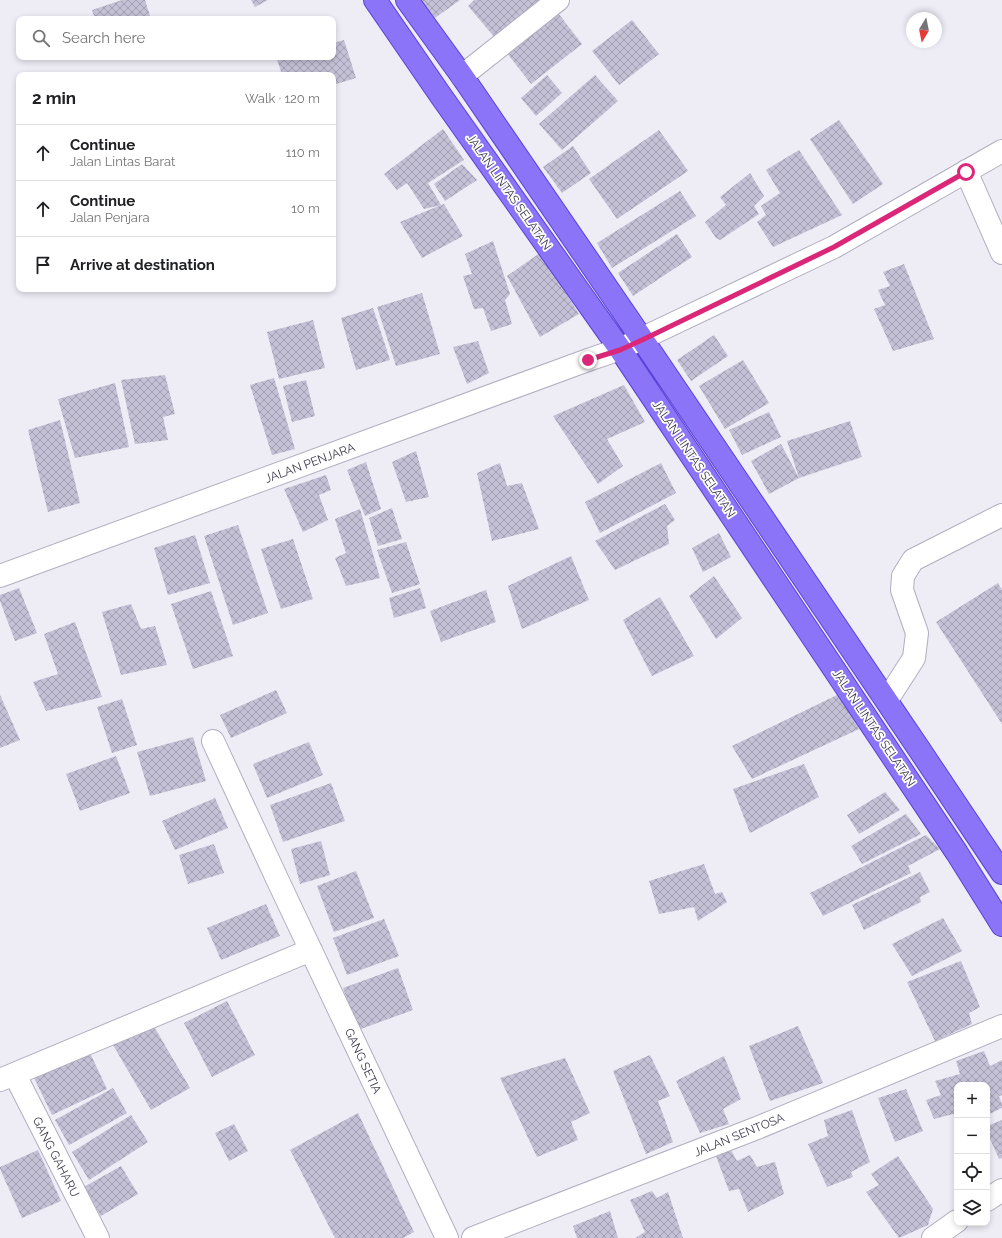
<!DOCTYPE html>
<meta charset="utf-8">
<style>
:root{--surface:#fff;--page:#f2f2f2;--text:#202124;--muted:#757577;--line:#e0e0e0}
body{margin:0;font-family:Raleway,sans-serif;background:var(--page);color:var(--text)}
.controls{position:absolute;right:12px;bottom:12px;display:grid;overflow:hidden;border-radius:8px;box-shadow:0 2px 6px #0003}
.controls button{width:36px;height:36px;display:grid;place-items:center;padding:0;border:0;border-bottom:1px solid var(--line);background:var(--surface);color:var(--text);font:20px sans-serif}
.compass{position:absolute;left:906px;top:12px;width:36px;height:36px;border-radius:50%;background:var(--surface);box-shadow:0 2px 6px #0003;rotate:190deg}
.stop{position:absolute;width:12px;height:12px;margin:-9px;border:3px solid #db2777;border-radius:50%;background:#fff}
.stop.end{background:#db2777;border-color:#fff;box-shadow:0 1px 4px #0008}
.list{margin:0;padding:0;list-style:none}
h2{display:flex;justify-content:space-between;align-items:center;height:52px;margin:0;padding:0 16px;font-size:17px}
h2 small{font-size:13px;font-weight:400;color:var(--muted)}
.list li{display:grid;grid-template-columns:26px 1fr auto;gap:12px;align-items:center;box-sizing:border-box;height:56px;padding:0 16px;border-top:1px solid var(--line)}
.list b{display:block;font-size:15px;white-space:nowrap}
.list p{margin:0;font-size:13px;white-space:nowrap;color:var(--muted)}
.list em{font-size:13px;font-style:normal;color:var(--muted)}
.icon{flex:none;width:22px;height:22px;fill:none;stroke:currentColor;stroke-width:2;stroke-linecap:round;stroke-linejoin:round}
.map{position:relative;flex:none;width:1002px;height:1238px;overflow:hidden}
.search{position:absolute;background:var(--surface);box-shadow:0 2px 6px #0003;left:16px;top:16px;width:320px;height:44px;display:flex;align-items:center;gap:10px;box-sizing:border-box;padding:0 14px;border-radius:8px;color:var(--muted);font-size:15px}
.panel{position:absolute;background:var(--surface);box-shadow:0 2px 6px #0003;left:16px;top:72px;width:320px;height:220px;border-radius:8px}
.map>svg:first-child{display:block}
</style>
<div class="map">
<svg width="1002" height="1238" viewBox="0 0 1002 1238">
<defs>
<pattern id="building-cross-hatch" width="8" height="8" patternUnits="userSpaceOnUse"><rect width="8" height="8" fill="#c4c1d6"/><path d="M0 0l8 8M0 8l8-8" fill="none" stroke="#a09eb0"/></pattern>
</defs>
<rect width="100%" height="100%" fill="#eeecf5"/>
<!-- building -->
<path fill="url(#building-cross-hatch)" d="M122 0H145L151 19H95L92 10Z
M251 0H268L255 7Z
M421 0H460L435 18Z
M474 0H542L496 39 468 6Z
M558 13 582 44 531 84 506 52Z
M632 20 659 54 619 85 592 51Z
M344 40 356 78 333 85V75H282L277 59 283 57H333V43Z
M547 75 562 93 536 116 521 98Z
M595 75 618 101 562 150 539 124Z
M839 120 883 184 853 204 810 139Z
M443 129 464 160 428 183 441 205 444 204 463 236 422 258 400 222 441 205 424 209 407 183 397 190 384 174Z
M659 130 688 171 617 219 589 179Z
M573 146 591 173 562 193 543 167Z
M799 150 842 215 773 247 757 222 766 215 761 206 780 193 766 170Z
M462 164 477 180 445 201 434 184Z
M750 173 764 196 754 206 759 214 720 240 716 238 705 222 726 205 720 197Z
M680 191 696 216 612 268 597 243Z
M677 234 692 257 633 296 618 273Z
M493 241 510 294 505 300 512 324 491 331 483 308 474 309 463 276 472 274 465 254Z
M540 253 579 314 540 337 507 276Z
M904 264 934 339 893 351 874 309 885 305 878 290 890 286 883 272Z
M422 293 440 354 396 366 377 307Z
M373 308 390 360 356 370 341 318Z
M313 320 325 368 279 379 267 332Z
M714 335 728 356 691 381 677 360Z
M478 341 489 373 467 384 453 347Z
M743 360 769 403 725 429 699 386Z
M165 375 175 414 163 417 168 440 135 444 121 380Z
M274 378 295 449 272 455 250 385Z
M306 380 315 416 292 422 283 386Z
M115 383 129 447 75 458 58 399Z
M624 385 645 422 607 439 623 466 598 484 553 416Z
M769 412 781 437 742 455 729 430Z
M60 420 80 503 48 512 28 430Z
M850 421 862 457 799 478 769 494 751 461 781 444 799 478 787 441Z
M416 451 429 497 406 502 392 462Z
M366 462 381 509 365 516 347 470Z
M500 463 507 486 522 483 539 529 492 541 477 473Z
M661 463 676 493 600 533 585 502Z
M326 475 331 490 319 495 328 520 303 532 284 489Z
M665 504 675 520 667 526 669 544 615 570 595 541Z
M392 508 402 539 378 546 369 518Z
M360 509 380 578 346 586 335 558 346 553 335 519Z
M238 525 268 613 233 625 204 536Z
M719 533 731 557 703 572 692 548Z
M195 535 210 583 168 595 154 548Z
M293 539 313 599 281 609 261 549Z
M406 542 420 584 392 593 377 550Z
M571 556 589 600 522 629 508 586Z
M714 576 742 618 716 639 689 596Z
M998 583 1002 590V724L936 622Z
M19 588 37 633 15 641 0 601V595Z
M420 588 426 608 394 618 389 598Z
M486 590 496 622 441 642 430 611Z
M211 591 233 656 193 669 171 604Z
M660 597 694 656 652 676 623 620Z
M131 604 141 629 155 626 167 665 121 675 102 612Z
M75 622 102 697 46 711 33 682 58 674 44 634Z
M276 690 287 713 231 738 220 715Z
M839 694 859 729 752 779 732 746Z
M0 695 20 740 0 748Z
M122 699 137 745 112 753 97 707Z
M193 737 206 781 150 796 137 752Z
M309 742 323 775 267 798 253 764Z
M116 756 130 793 80 811 66 774Z
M804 764 819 797 750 833 733 789Z
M331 783 345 821 283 842 270 805Z
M885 792 900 810 859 834 847 815Z
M215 798 228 828 175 850 162 821Z
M906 814 921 834 862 864 851 846Z
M926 835 940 849 908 866 911 873 823 916 810 893Z
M321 841 330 875 300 884 291 849Z
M214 844 224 873 188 884 179 855Z
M704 864 715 894 722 892 727 902 698 921 694 907 659 914 649 881Z
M356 871 374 918 334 932 317 886Z
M920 872 930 892 920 897 921 902 864 930 852 905Z
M266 904 280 936 221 960 207 928Z
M943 918 962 951 912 976 892 944Z
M384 919 399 956 347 975 333 938Z
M961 961 980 1007 969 1013 972 1024 935 1041 907 982Z
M398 968 413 1010 358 1030 343 988Z
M227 1001 255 1055 212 1077 184 1023Z
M152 1023 190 1088 151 1110 113 1045Z
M798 1026 823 1083 770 1101 749 1046Z
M89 1051 107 1089 52 1115 34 1078Z
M984 1051 990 1066 1002 1060V1095L999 1096 1002 1104V1108L987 1115V1085H957V1113L934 1119 926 1100 941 1095 935 1081 960 1074 956 1061Z
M650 1055 670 1096 658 1101 673 1142 646 1154 613 1071Z
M724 1056 741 1099 723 1109 729 1124 700 1133 676 1081Z
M565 1058 590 1113 571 1122 578 1140 537 1157 500 1078Z
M113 1088 127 1113 69 1145 55 1120Z
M906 1089 923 1131 895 1142 878 1098Z
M852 1110 870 1162 851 1172 853 1177 827 1187 808 1144 828 1136 824 1120Z
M358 1113 414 1232 403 1238H335L290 1150Z
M131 1115 148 1142 89 1180 72 1152Z
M1002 1120V1158L999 1159 987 1132V1126Z
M234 1124 248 1151 229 1161 215 1133Z
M38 1150 61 1201 22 1218 0 1169V1167Z
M731 1150 737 1161 750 1155 757 1167 775 1162 784 1194 748 1212 739 1189 729 1191 716 1156Z
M898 1156 933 1209 928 1225 899 1238 866 1192 879 1185 871 1174Z
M121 1166 138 1194 101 1216 84 1187Z
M652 1191 657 1198 668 1192 683 1238H635L645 1232 630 1200Z
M610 1211 618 1238H577L573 1226Z"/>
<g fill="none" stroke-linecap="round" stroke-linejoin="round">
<defs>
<path id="street" d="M462 76 558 0
M966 171 1002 253
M0 576 588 360 620 349 834 247 1002 151
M887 700 914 658 917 633 902 590 903 576 913 560 1002 515
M213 741 279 883 447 1238
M15 1075 98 1238
M0 1080 311 950
M987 1200 1002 1190
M473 1238 757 1128 1002 1026
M933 1238 957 1221"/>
<path id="highway" d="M375 0 441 96 620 349 957 853 1002 925
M407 0 462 76 642 339 917 746 1002 873"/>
</defs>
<!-- street casing -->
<use href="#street" stroke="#b1aec0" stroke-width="24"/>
<!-- highway casing -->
<use href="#highway" stroke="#5843d7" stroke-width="24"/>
<!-- street -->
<use href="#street" stroke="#fff" stroke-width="22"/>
<!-- highway -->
<use href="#highway" stroke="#8b74f8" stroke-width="22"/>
</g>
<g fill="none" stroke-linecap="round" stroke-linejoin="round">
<!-- route -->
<path stroke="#db2777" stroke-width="5" d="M588 360 620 350 642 340 834 247 966 172"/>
</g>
<g text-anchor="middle" stroke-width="3.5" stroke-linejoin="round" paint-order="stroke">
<!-- street labels -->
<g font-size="12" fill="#3b3949" stroke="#fff">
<text transform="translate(509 192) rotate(55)" y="4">JALAN LINTAS SELATAN</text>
<text transform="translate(694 459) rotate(56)" y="4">JALAN LINTAS SELATAN</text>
<text transform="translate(310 463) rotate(-20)" y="4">JALAN PENJARA</text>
<text transform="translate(874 728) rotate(56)" y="4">JALAN LINTAS SELATAN</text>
<text transform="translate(363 1061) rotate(65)" y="4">GANG SETIA</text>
<text transform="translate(739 1135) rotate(-22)" y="4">JALAN SENTOSA</text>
<text transform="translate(56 1157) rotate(63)" y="4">GANG GAHARU</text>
</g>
</g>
</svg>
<div class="controls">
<button>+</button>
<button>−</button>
<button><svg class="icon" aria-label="locate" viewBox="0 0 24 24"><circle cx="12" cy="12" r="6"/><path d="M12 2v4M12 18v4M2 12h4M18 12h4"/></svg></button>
<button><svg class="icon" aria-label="layers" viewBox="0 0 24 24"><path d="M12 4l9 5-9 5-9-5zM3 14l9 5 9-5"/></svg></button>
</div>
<svg class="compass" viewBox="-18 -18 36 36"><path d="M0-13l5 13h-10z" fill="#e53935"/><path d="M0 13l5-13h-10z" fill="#757577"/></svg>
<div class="stop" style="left:966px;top:172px"></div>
<div class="stop end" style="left:588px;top:360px"></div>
<div class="search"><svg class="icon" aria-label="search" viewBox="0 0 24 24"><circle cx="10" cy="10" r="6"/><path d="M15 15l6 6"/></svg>Search here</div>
<section class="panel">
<h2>2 min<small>Walk · 120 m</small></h2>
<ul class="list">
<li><svg class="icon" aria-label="ahead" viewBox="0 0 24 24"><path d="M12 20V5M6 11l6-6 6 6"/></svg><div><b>Continue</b><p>Jalan Lintas Barat</p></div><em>110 m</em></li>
<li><svg class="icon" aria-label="ahead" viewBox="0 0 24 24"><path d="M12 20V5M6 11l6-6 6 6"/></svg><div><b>Continue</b><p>Jalan Penjara</p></div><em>10 m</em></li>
<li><svg class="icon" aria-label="arrive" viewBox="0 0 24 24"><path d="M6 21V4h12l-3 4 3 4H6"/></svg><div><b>Arrive at destination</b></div></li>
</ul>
</section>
</div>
